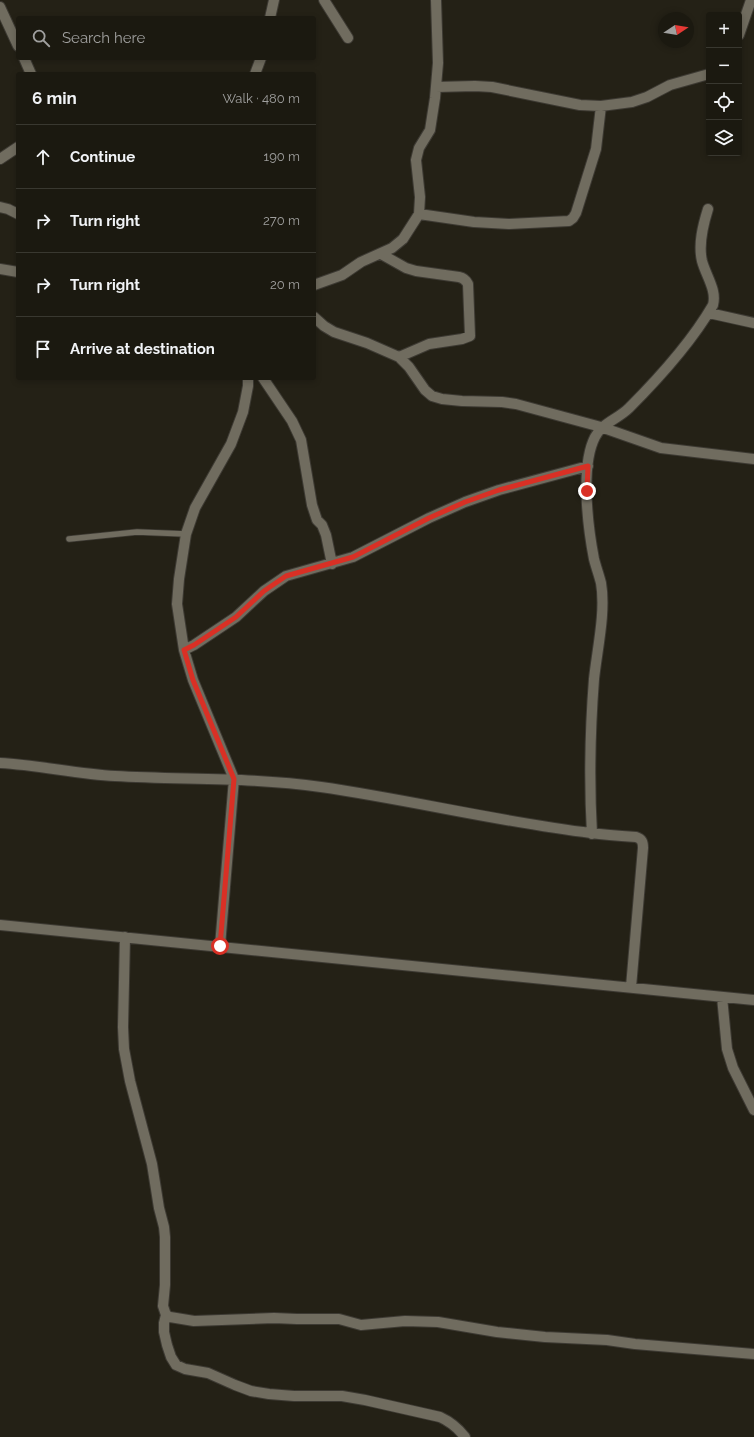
<!DOCTYPE html>
<meta charset="utf-8">
<style>
:root{--surface:#1b1910;--page:#28261e;--text:#f1f3f6;--muted:#a0a09f;--line:#393830}
body{margin:0;font-family:Raleway,sans-serif;background:var(--page);color:var(--text)}
.controls{position:absolute;right:12px;top:12px;display:grid;overflow:hidden;border-radius:4px;box-shadow:0 2px 6px #0003}
.controls button{width:36px;height:36px;display:grid;place-items:center;padding:0;border:0;border-bottom:1px solid var(--line);background:var(--surface);color:var(--text);font:20px sans-serif}
.compass{position:absolute;left:658px;top:12px;width:36px;height:36px;border-radius:50%;background:var(--surface);box-shadow:0 2px 6px #0003;rotate:78deg}
.stop{position:absolute;width:12px;height:12px;margin:-9px;border:3px solid #d93025;border-radius:50%;background:#fff}
.stop.end{background:#d93025;border-color:#fff;box-shadow:0 1px 4px #0008}
.list{margin:0;padding:0;list-style:none}
h2{display:flex;justify-content:space-between;align-items:center;height:52px;margin:0;padding:0 16px;font-size:17px}
h2 small{font-size:13px;font-weight:400;color:var(--muted)}
.list li{display:grid;grid-template-columns:26px 1fr auto;gap:12px;align-items:center;box-sizing:border-box;height:64px;padding:0 16px;border-top:1px solid var(--line)}
.list b{display:block;font-size:15px;white-space:nowrap}
.list em{font-size:13px;font-style:normal;color:var(--muted)}
.icon{flex:none;width:22px;height:22px;fill:none;stroke:currentColor;stroke-width:2;stroke-linecap:round;stroke-linejoin:round}
.map{position:relative;flex:none;width:754px;height:1437px;overflow:hidden}
.search{position:absolute;background:var(--surface);box-shadow:0 2px 6px #0003;left:16px;top:16px;width:300px;height:44px;display:flex;align-items:center;gap:10px;box-sizing:border-box;padding:0 14px;border-radius:4px;color:var(--muted);font-size:15px}
.panel{position:absolute;background:var(--surface);box-shadow:0 2px 6px #0003;left:16px;top:72px;width:300px;height:308px;border-radius:4px}
.map>svg:first-child{display:block}
</style>
<div class="map">
<svg width="754" height="1437" viewBox="0 0 754 1437">
<rect width="100%" height="100%" fill="#242116"/>
<g fill="none" stroke-linecap="round" stroke-linejoin="round">
<defs>
<path id="lane" d="M69 539 137 532 186 534"/>
<path id="street" d="M324 0 348 38
M0 7 18 46
M270 18 274 0
M739 35 751 0
M24 58 31 74
M255 74 261 58
M436 87 475 86 492 87 580 105 601 106 632 102 647 97 670 85 709 74
M0 159 18 147
M0 207 8 209 18 214
M419 214 474 222 509 224 569 221 573 218 576 213 596 149 601 106
M381 254 406 268 416 271 459 277C464 278 466 280 468 284L470 336 462 339 429 344 399 357
M0 269 18 272
M314 285 342 275 361 262 392 248 403 239 419 214 420 197 416 160 419 148 430 130 435 98 438 63 436 0
M709 313 754 323
M314 317 324 326 334 332 367 343 399 357 409 367 425 390 432 396 442 399 462 401 502 402 516 404 601 427 661 448 754 459
M263 378 292 421 301 440 312 505 317 520 322 525 326 535 332 564
M184 650 194 645 236 617 264 591 286 576 353 557 429 518 465 502 499 490 588 466
M0 763C39 765 76 774 115 776 184 780 252 777 321 787 411 800 500 822 591 833 606 835 621 836 636 837 642 839 643 842 643 848L631 987
M592 834C589 782 590 731 594 679 597 650 606 612 601 583 599 575 596 567 594 559 588 528 580 466 595 437 602 423 618 419 629 408 660 377 691 343 713 305 717 290 706 276 702 261 698 244 703 225 708 209
M0 925 754 1000
M125 937 123 1027 124 1049 130 1081 152 1164 159 1208 164 1227 165 1237V1285L163 1306 166 1315 164 1323V1332L167 1345 171 1357 176 1365 185 1369 208 1373 235 1385 251 1391 269 1394 294 1396H342L365 1400 440 1417C451 1422 458 1428 465 1437
M220 946 234 779 193 680 184 650 177 604 179 579 186 534 195 508 231 444 243 412 248 386V378
M722 997 727 1049 733 1068 754 1110
M166 1315 170 1317 194 1321 274 1318 297 1319H339L361 1325 405 1321 438 1322 497 1332 545 1337 607 1340 635 1344 754 1354"/>
</defs>
<!-- lane casing -->
<use href="#lane" stroke="#3d3a33" stroke-width="7"/>
<!-- street casing -->
<use href="#street" stroke="#3d3a33" stroke-width="12"/>
<!-- lane -->
<use href="#lane" stroke="#706c5f" stroke-width="5.5"/>
<!-- street -->
<use href="#street" stroke="#706c5f" stroke-width="10"/>
</g>
<g fill="none" stroke-linecap="round" stroke-linejoin="round">
<!-- route -->
<path stroke="#d93025" stroke-width="5" d="M220 946 234 779 193 680 184 650 194 645 236 617 264 591 286 576 353 557 429 518 465 502 499 490 588 466 587 491"/>
</g>
</svg>
<div class="controls">
<button>+</button>
<button>−</button>
<button><svg class="icon" aria-label="locate" viewBox="0 0 24 24"><circle cx="12" cy="12" r="6"/><path d="M12 2v4M12 18v4M2 12h4M18 12h4"/></svg></button>
<button><svg class="icon" aria-label="layers" viewBox="0 0 24 24"><path d="M12 4l9 5-9 5-9-5zM3 14l9 5 9-5"/></svg></button>
</div>
<svg class="compass" viewBox="-18 -18 36 36"><path d="M0-13l5 13h-10z" fill="#e53935"/><path d="M0 13l5-13h-10z" fill="#a0a09f"/></svg>
<div class="stop" style="left:220px;top:946px"></div>
<div class="stop end" style="left:587px;top:491px"></div>
<div class="search"><svg class="icon" aria-label="search" viewBox="0 0 24 24"><circle cx="10" cy="10" r="6"/><path d="M15 15l6 6"/></svg>Search here</div>
<section class="panel">
<h2>6 min<small>Walk · 480 m</small></h2>
<ul class="list">
<li><svg class="icon" aria-label="ahead" viewBox="0 0 24 24"><path d="M12 20V5M6 11l6-6 6 6"/></svg><div><b>Continue</b></div><em>190 m</em></li>
<li><svg class="icon" aria-label="right" viewBox="0 0 24 24"><path d="M7 20v-9h11M14 6l5 5-5 5"/></svg><div><b>Turn right</b></div><em>270 m</em></li>
<li><svg class="icon" aria-label="right" viewBox="0 0 24 24"><path d="M7 20v-9h11M14 6l5 5-5 5"/></svg><div><b>Turn right</b></div><em>20 m</em></li>
<li><svg class="icon" aria-label="arrive" viewBox="0 0 24 24"><path d="M6 21V4h12l-3 4 3 4H6"/></svg><div><b>Arrive at destination</b></div></li>
</ul>
</section>
</div>
